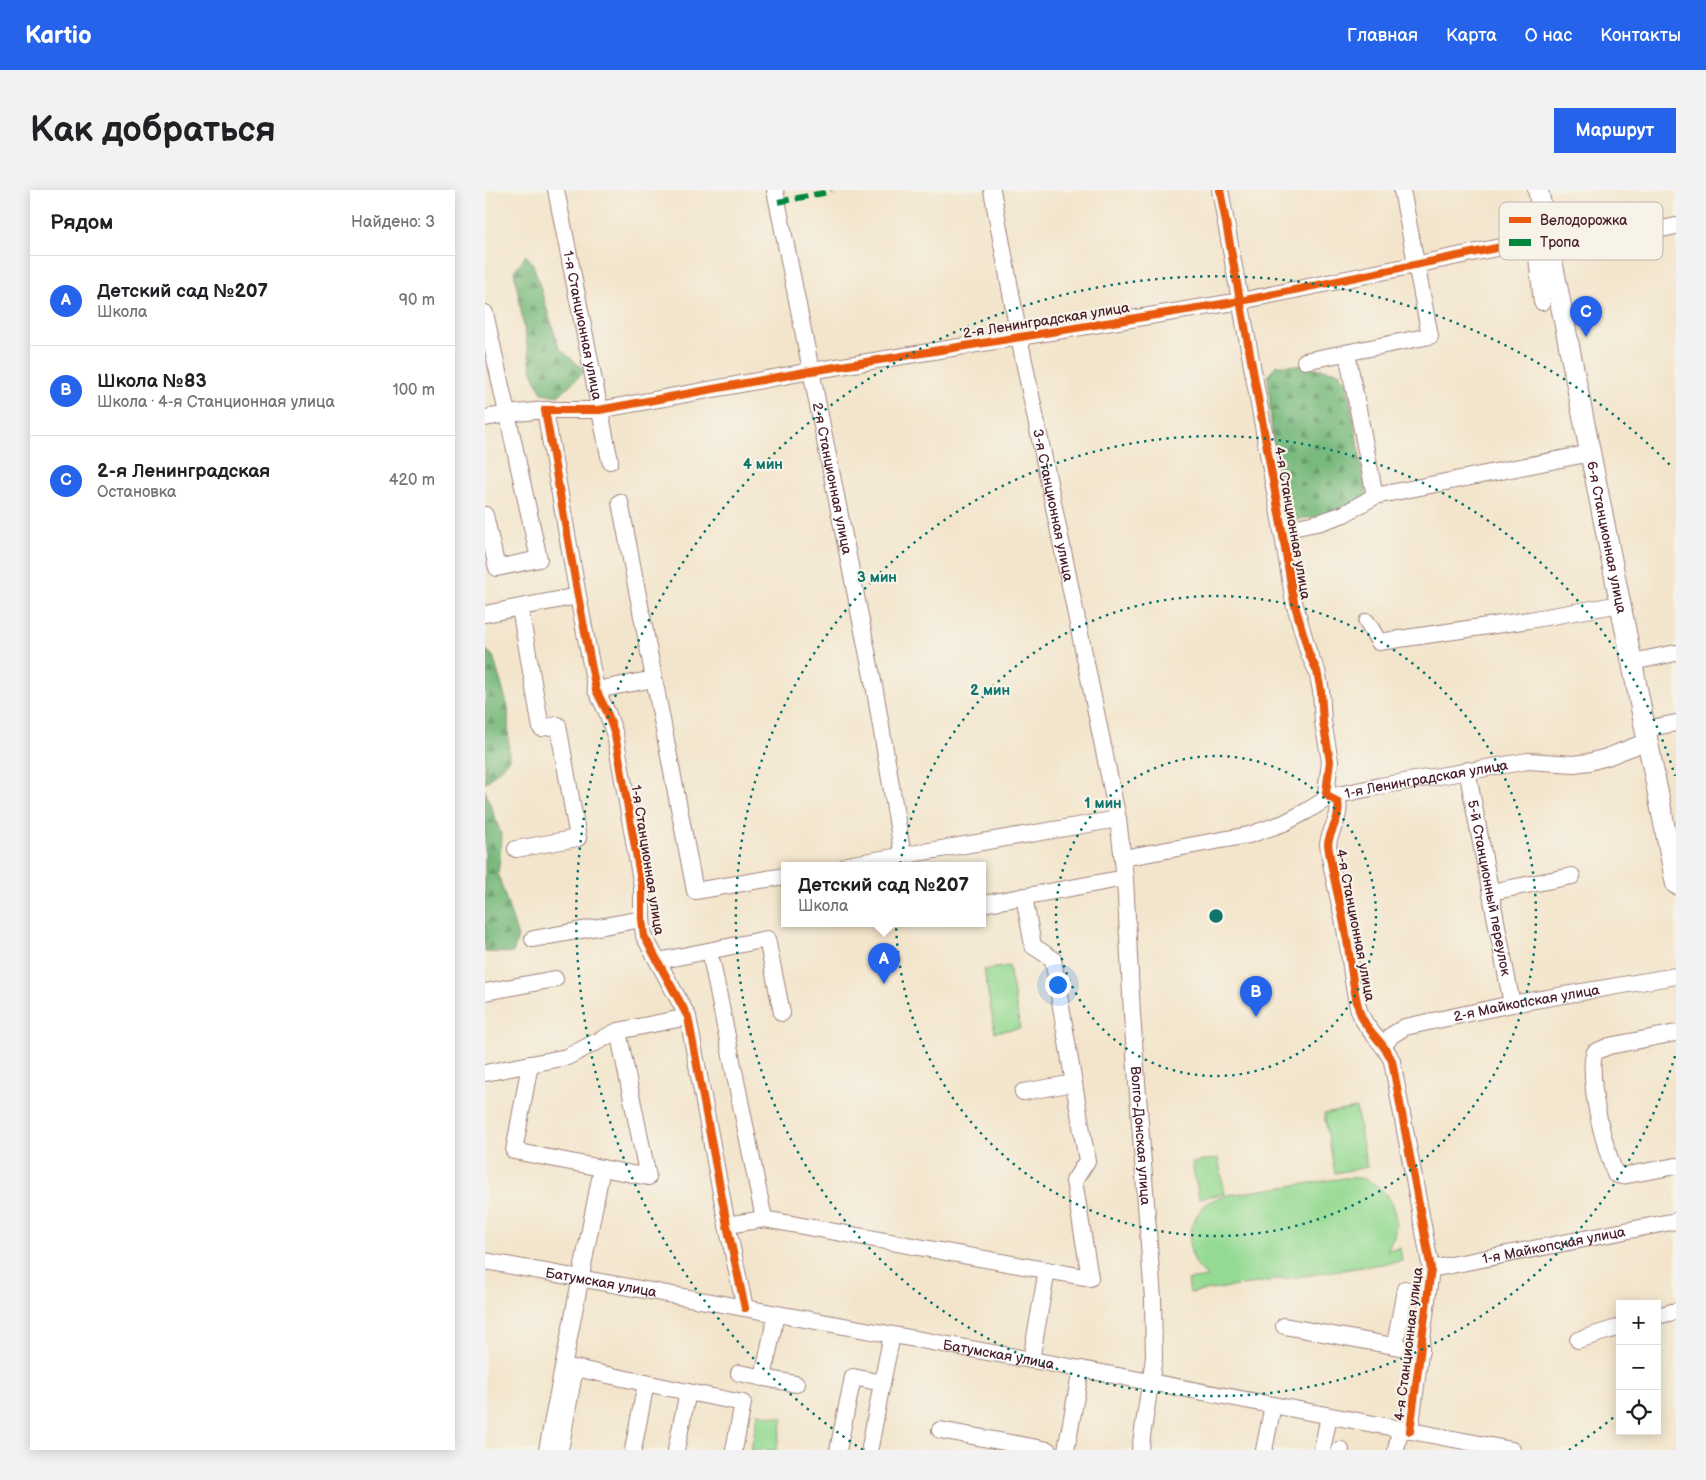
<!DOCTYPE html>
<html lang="ru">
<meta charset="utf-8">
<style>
:root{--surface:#fff;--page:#f2f2f2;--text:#202124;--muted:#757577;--line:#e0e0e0;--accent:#2563eb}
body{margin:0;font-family:"Balsamiq Sans",sans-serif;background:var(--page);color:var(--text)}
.controls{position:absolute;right:15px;bottom:15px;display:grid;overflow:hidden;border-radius:0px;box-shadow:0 2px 12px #0003}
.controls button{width:45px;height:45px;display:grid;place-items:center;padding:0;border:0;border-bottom:1px solid var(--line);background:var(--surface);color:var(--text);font:25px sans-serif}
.you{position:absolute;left:572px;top:794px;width:18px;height:18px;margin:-12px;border:4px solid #fff;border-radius:50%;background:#1a73e8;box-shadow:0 0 0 8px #1a73e833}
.badge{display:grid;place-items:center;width:32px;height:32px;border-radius:50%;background:var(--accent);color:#fff;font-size:16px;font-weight:700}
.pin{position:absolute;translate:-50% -41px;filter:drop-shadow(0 1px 2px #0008)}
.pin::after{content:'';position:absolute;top:26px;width:18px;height:15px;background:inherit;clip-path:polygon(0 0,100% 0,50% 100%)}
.popup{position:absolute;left:296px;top:672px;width:205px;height:65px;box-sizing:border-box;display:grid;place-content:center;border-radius:0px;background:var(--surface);filter:drop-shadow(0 1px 4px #0005);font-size:16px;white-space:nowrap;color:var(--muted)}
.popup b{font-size:19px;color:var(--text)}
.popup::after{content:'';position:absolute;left:50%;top:100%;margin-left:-10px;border:10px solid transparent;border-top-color:var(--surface)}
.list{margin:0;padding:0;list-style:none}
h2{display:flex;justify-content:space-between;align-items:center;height:65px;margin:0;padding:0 20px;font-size:21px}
h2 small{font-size:16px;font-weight:400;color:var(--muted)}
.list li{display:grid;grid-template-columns:32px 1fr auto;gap:15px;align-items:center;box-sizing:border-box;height:90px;padding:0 20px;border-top:1px solid var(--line)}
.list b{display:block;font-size:19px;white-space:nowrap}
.list p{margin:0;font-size:16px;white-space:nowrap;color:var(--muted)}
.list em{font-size:16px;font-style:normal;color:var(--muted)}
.icon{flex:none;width:28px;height:28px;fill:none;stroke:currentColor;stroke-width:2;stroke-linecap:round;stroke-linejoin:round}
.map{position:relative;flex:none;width:1191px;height:1260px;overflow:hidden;border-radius:0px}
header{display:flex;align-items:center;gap:30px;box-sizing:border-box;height:70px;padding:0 25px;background:var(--accent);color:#fff}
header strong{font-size:24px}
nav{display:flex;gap:28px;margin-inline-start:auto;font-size:18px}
.intro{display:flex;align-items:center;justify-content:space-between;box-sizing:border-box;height:120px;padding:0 30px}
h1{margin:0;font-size:35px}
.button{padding:12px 22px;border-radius:0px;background:var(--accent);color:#fff;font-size:18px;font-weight:700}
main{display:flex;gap:30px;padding:0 30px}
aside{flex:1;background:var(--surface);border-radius:0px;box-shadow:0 2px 12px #0003}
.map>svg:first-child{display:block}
</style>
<header>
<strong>Kartio</strong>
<nav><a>Главная</a><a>Карта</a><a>О нас</a><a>Контакты</a></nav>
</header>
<div class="intro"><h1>Как добраться</h1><a class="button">Маршрут</a></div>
<main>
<aside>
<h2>Рядом<small>Найдено: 3</small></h2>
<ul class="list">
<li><span class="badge">A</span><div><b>Детский сад №207</b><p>Школа</p></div><em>90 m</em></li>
<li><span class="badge">B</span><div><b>Школа №83</b><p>Школа · 4-я Станционная улица</p></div><em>100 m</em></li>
<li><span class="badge">C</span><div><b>2-я Ленинградская</b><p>Остановка</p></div><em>420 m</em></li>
</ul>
</aside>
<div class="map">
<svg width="1191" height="1260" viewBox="0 0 1191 1260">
<defs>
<pattern id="forest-firs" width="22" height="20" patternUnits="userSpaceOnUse" patternTransform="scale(1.25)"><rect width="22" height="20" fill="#78ba7d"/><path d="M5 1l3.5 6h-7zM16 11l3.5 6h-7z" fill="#649767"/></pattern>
</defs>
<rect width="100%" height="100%" fill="#f7f3e8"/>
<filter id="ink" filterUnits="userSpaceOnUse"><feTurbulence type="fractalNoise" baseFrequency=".02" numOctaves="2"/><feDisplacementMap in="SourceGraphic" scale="10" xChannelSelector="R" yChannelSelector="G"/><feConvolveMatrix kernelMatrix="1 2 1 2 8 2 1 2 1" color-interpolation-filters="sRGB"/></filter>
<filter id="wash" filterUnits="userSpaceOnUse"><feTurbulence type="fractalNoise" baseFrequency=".0096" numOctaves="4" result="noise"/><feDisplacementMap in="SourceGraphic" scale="20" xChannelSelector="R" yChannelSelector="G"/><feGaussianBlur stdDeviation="1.12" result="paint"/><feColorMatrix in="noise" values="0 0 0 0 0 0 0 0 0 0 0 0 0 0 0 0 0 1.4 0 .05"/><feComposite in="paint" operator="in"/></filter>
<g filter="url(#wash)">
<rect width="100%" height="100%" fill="#f3e5cc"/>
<!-- forest -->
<path fill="url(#forest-firs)" stroke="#616c54" d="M41 65 48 74 74 158 100 181 73 206 57 203 47 182 29 81Z
M791 175 821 176 854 182 862 192 882 307 858 322 810 330 800 318 789 276 783 186Z
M0 459 8 466 23 517 24 570 0 594Z
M0 600 17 647 13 684 33 747 28 763 0 762Z"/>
<!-- park -->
<path fill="#95da93" stroke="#707c5f" d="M524 776 535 838 510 842 499 780Z
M871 918 882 977 850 983 839 924Z
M733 968 740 1004 714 1008 707 973Z
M859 988C865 988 873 987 879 989 901 997 914 1018 910 1042 909 1048 905 1054 902 1060L915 1058 917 1071 705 1103 703 1090 722 1087C718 1082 712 1078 710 1072 699 1051 705 1027 724 1012 729 1009 737 1007 743 1005Z
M273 1223 298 1228 291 1260H266Z"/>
</g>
<g filter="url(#ink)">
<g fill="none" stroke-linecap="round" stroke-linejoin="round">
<defs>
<g id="minor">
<path id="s1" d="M71 0 125 271"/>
<path id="s2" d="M290 0 390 501 418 666"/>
<path id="s3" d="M507 0 534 147 633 629 640 688 647 824 668 1109 669 1168 655 1260"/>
<path d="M735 0 797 340 809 412 824 464 832 481 836 501 838 532 845 571 841 603 844 607 853 612C856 628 845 639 843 654 847 685 856 714 861 745 866 769 867 796 874 820 880 841 899 851 907 871L946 1079 925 1241"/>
<path d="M1050 50 1057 112"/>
<path d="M1066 62 1191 36"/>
<path d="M0 123 54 369 12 378 0 325"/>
<path d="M862 163 890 306"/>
<path d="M820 171 945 146 917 0"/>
<path d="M60 220 93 406 111 500 122 522 130 545 157 696V729L159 746 203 827 242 1035 260 1118"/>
<path d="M0 228 22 224 60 220H114L326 181 756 111 1064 47"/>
<path d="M135 312 210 701 300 686"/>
<path d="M797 340 836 332 859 324 890 306 1106 263"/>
<path d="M0 424 93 406"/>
<path d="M882 432 894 452 1044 430 1136 414"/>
<path d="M1147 472 1191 463"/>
<path d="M111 500 169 489"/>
<path d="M1160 539 1191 533"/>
<path id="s4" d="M982 580 1027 814"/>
<path d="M31 659 93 648 73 535 56 538 35 418"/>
<path id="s5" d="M638 668 764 645 799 633 822 621 844 607 895 596 1043 571 1089 574 1104 572 1122 567 1163 551"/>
<path d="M362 675 633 629"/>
<path d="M1006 702 1087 686"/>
<path d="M498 714 640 688"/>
<path d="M48 749 157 729"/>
<path d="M173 771 282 749 297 823"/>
<path d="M227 772 279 1029"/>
<path d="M0 802 70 789"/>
<path d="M1191 843 1124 856 1110 862C1106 871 1108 879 1108 889 1110 922 1119 953 1130 984L1137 986 1191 976"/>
<path id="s6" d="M899 855 907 845 920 837 1027 814 1191 786"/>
<path d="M45 874 29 961 163 987 133 841 203 827"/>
<path d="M0 883 82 867 133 841"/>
<path d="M538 902 589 893"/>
<path d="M242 1035 279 1029 605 1088 589 991 602 971 568 769 548 756 539 706"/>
<path id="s7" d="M0 1071 596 1179 1027 1260"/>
<path id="s8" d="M946 1079 1191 1031"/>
<path d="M1172 1126 1191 1121"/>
<path d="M799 1136 936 1161"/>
<path d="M1093 1150 1135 1137"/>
<path d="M910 1156 920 1099"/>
<path d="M546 1170 562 1080"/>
<path d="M254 1183 311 1194"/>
<path d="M278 1188 291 1124"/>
<path d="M455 1240 563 1260"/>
<path d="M385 1257 397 1193"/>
<path d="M62 1260 117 978"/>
<path d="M75 1260 90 1178 203 1202"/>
<path d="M148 1260 161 1193"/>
<path d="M191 1260 203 1202 258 1213 249 1260"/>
<path d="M353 1260 368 1187 397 1193 407 1145"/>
<path d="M581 1260 596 1179"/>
<path d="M779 1260 788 1215"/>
<path d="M837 1260 844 1226"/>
<path d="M854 1260H856"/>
<path d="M911 1260 915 1239"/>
</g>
<g id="major">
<path id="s9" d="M1053 0 1191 694"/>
</g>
</defs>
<!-- minor casing -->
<use href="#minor" stroke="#9e827c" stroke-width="18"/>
<!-- major casing -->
<use href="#major" stroke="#9e827c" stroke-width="22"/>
<!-- minor -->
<use href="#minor" stroke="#fff" stroke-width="16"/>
<!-- major -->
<use href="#major" stroke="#fff" stroke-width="20"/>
<!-- quiet -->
<path stroke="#00873e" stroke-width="6" stroke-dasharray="12 6" stroke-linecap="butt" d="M293 12 343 2 346 0"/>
<defs>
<path id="cycleway" d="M735 0 797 340 809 412 824 464 832 481 836 501 838 532 845 571 841 603 844 607 853 612C856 628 845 639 843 654 847 685 856 714 861 745 866 769 867 796 874 820 880 841 899 851 907 871L946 1079 925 1241
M260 1118 242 1035 203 827 159 746 157 729V696L130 545 122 522 111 500 93 406 60 220H114L326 181 756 111 1064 47"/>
</defs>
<!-- cycleway casing -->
<use href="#cycleway" stroke="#f7f3e8" stroke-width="11"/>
<!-- cycleway -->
<use href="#cycleway" stroke="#e8590c" stroke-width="8"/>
</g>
</g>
<!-- distance rings -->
<g fill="none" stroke="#0f766e" stroke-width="2.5" stroke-dasharray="2.5 5">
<circle cx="731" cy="726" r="160"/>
<circle cx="731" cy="726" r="320"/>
<path d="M1190 866A480 480 0 1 1 1190 586"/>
<path d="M1134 1223A640 640 0 0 1 1084 1260M378 1260A640 640 0 1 1 1187 277"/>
</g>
<g text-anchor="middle" stroke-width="4.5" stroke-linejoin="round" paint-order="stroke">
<!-- street labels -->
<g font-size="14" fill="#4a1f2b" stroke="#f7f3e8">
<text transform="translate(561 130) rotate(-9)" y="5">2-я Ленинградская улица</text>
<text dy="5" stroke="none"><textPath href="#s1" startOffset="138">1-я Станционная улица</textPath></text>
<text dy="5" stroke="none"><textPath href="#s2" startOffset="294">2-я Станционная улица</textPath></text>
<text dy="5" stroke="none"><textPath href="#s3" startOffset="321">3-я Станционная улица</textPath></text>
<text transform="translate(808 333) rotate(80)" y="5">4-я Станционная улица</text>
<text dy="5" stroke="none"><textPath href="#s9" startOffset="354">6-я Станционная улица</textPath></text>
<text dy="5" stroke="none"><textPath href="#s5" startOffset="316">1-я Ленинградская улица</textPath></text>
<text transform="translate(163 670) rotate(81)" y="5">1-я Станционная улица</text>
<text dy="5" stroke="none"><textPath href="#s4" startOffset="120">5-й Станционный переулок</textPath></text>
<text transform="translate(871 735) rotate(79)" y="5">4-я Станционная улица</text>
<text dy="5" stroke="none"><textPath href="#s6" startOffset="152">2-я Майкопская улица</textPath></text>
<text dy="5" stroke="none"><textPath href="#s3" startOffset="959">Волго-Донская улица</textPath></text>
<text dy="5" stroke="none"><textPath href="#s8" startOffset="125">1-я Майкопская улица</textPath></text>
<text dy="5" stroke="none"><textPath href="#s7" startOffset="118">Батумская улица</textPath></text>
<text transform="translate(923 1154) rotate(-83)" y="5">4-я Станционная улица</text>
<text dy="5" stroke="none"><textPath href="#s7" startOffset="522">Батумская улица</textPath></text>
</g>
</g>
<!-- legend -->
<rect x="1014" y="12" width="164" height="58" rx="8" fill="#f7f3e8" stroke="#c3b3af" stroke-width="1"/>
<rect x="1024" y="27" width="22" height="6" fill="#e8590c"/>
<rect x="1024" y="49" width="22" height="7" fill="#00873e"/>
<g font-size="14" fill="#4a1f2b">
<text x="1055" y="35">Велодорожка</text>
<text x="1055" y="57">Тропа</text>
</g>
<circle cx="731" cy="726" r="8" fill="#0f766e" stroke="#f7f3e8" stroke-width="2.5"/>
<g font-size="15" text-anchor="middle" font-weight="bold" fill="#0f766e" stroke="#f7f3e8" stroke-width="4.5" stroke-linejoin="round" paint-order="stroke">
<text x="278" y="279">4 мин</text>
<text x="392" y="392">3 мин</text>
<text x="505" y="505">2 мин</text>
<text x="618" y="618">1 мин</text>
</g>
</svg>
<div class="controls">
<button>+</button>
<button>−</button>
<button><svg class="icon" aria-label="locate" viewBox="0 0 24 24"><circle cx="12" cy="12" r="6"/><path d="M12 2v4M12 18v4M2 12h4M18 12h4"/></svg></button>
</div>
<div class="you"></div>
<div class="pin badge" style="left:399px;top:794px">A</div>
<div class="popup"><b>Детский сад №207</b>Школа</div>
<div class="pin badge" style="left:771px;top:827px">B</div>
<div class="pin badge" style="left:1101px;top:147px">C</div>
</div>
</main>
